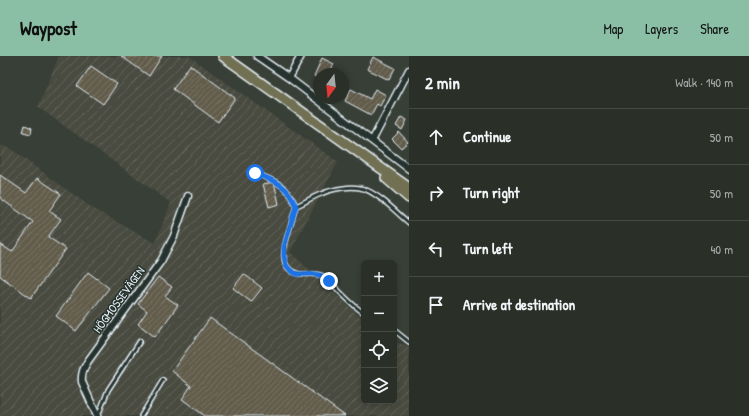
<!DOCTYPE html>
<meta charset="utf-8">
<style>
:root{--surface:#2a2f28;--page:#363b34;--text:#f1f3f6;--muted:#a5a9a8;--line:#464a45;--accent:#8abfa5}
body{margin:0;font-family:"Patrick Hand",sans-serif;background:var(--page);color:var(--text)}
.controls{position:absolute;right:12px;bottom:12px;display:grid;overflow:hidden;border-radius:6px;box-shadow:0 2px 6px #0003}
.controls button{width:36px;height:36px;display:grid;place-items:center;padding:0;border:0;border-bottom:1px solid var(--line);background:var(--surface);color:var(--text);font:20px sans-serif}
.compass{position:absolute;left:313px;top:12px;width:36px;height:36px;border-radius:50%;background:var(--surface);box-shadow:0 2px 6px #0003;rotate:195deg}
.stop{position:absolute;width:12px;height:12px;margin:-9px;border:3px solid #1a73e8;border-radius:50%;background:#fff}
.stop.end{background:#1a73e8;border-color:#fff;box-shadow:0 1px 4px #0008}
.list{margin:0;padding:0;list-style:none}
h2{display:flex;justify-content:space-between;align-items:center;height:52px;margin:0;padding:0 16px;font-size:17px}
h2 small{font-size:13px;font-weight:400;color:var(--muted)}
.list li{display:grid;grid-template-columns:26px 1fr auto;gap:12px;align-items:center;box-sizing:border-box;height:56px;padding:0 16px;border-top:1px solid var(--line)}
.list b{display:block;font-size:15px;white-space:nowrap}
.list em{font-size:13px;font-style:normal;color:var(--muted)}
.icon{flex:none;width:22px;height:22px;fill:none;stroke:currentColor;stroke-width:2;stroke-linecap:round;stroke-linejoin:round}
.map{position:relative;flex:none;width:409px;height:360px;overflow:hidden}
header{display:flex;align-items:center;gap:24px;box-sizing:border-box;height:56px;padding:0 20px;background:var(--accent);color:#111}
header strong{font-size:19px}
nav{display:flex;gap:22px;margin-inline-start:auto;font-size:14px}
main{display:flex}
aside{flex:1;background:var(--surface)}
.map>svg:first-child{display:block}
</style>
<header>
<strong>Waypost</strong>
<nav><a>Map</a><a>Layers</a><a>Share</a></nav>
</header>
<main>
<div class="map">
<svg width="409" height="360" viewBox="0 0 409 360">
<defs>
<pattern id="industrial-furrows" width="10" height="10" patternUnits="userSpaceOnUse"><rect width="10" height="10" fill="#484b40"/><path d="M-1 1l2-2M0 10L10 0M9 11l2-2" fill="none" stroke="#62655c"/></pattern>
<pattern id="building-hatch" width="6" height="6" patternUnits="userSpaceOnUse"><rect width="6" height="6" fill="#625c4b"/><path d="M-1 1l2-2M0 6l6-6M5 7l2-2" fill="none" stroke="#787466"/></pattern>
</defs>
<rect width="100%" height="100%" fill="#383f36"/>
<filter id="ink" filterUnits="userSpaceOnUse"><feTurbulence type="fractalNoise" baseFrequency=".025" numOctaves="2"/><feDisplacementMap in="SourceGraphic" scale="8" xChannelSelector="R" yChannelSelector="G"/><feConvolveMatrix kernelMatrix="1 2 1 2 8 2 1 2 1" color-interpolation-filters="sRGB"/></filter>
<g filter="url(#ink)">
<!-- industrial -->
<path fill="url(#industrial-furrows)" d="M59 0H189L338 106 290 196 364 264V345H394V286L409 290V360H0V89L11 93 92 152 155 187 171 147 38 51Z"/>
<!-- building -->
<path fill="url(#building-hatch)" stroke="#e8f1f8" d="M121 0H162L149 20Z
M373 1 395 12 389 24 367 13Z
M322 2 334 8 329 18H319V22L314 20Z
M190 9 235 42 218 66 173 33Z
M91 10 117 28 103 48 77 30Z
M351 33 370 43 375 33 386 39 380 50 377 48 371 59 345 45Z
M401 61 407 64 402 74 396 70Z
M25 69 32 72 31 78 23 76Z
M399 76 408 86 401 92 392 83Z
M0 119 26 137 37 122 61 138 49 155 61 163 48 181 66 193 31 242 0 220V188L12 196 33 166 0 142Z
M274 126 279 148 269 151 263 128Z
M88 216 109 232 76 275 56 260Z
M244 218 262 232 251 246 233 232Z
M158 221 172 231 165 240 178 249 155 281 138 268 147 255 138 248Z
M210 262 345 360H205L182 343 191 330 172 315Z"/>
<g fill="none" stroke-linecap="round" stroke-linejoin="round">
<defs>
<path id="service" d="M255 117C268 123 282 126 290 139 292 142 294 146 296 150 294 157 292 164 290 171 286 185 276 210 296 217 304 220 314 216 323 220 330 224 335 231 341 237 348 244 356 252 364 257
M296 150C304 147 312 141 321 138 332 133 352 129 364 133 379 138 397 157 409 167
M394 274 409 286
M98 360 108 334 140 285
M141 360 163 324"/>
<path id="minor" d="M257 0 289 22 409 113
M289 22 301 0
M372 85 409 14
M97 360 82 326C81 317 84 312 88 305L161 205 174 180 188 140"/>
<path id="primary" d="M223 0 409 132
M386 122 409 142"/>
</defs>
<!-- service casing -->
<use href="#service" stroke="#e8f1f8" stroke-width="6"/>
<!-- minor casing -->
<use href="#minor" stroke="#e8f1f8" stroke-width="9"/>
<!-- primary casing -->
<use href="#primary" stroke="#e8f1f8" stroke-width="12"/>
<!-- service -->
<use href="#service" stroke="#26332d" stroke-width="3"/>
<!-- minor -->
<use href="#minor" stroke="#26332d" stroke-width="6"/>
<!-- primary -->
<use href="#primary" stroke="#716f52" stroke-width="9"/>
</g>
</g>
<g fill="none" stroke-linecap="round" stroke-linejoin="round" filter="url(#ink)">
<!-- route -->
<path stroke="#1a73e8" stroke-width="5" d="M255 117C268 123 282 126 290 139 292 142 294 146 296 150L284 191V200L286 209 290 214 296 218H315L322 220 329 225"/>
</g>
<g text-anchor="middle" stroke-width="3" stroke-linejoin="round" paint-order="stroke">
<!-- street labels -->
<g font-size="12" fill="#e8f1f8" stroke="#26332d">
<text transform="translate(119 244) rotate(-54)" y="4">HÖGMOSSEVÄGEN</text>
</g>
</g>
</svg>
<div class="controls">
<button>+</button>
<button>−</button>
<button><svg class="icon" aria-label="locate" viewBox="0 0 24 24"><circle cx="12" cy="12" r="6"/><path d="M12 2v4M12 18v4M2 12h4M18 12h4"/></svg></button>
<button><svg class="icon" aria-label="layers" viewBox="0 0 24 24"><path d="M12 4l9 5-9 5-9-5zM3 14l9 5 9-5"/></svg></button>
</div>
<svg class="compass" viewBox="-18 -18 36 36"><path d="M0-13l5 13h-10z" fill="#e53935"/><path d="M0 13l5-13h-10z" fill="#a5a9a8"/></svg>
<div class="stop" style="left:255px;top:117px"></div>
<div class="stop end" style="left:329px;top:225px"></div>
</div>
<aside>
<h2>2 min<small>Walk · 140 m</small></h2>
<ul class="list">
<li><svg class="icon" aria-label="ahead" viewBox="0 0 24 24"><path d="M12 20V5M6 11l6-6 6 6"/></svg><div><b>Continue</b></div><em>50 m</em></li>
<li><svg class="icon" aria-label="right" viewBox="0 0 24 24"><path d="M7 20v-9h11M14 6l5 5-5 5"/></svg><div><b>Turn right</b></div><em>50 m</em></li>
<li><svg class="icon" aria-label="left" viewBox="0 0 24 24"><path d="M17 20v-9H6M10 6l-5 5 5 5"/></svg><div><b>Turn left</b></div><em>40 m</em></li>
<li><svg class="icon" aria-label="arrive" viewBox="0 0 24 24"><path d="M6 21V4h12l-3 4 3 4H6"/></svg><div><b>Arrive at destination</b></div></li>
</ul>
</aside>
</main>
